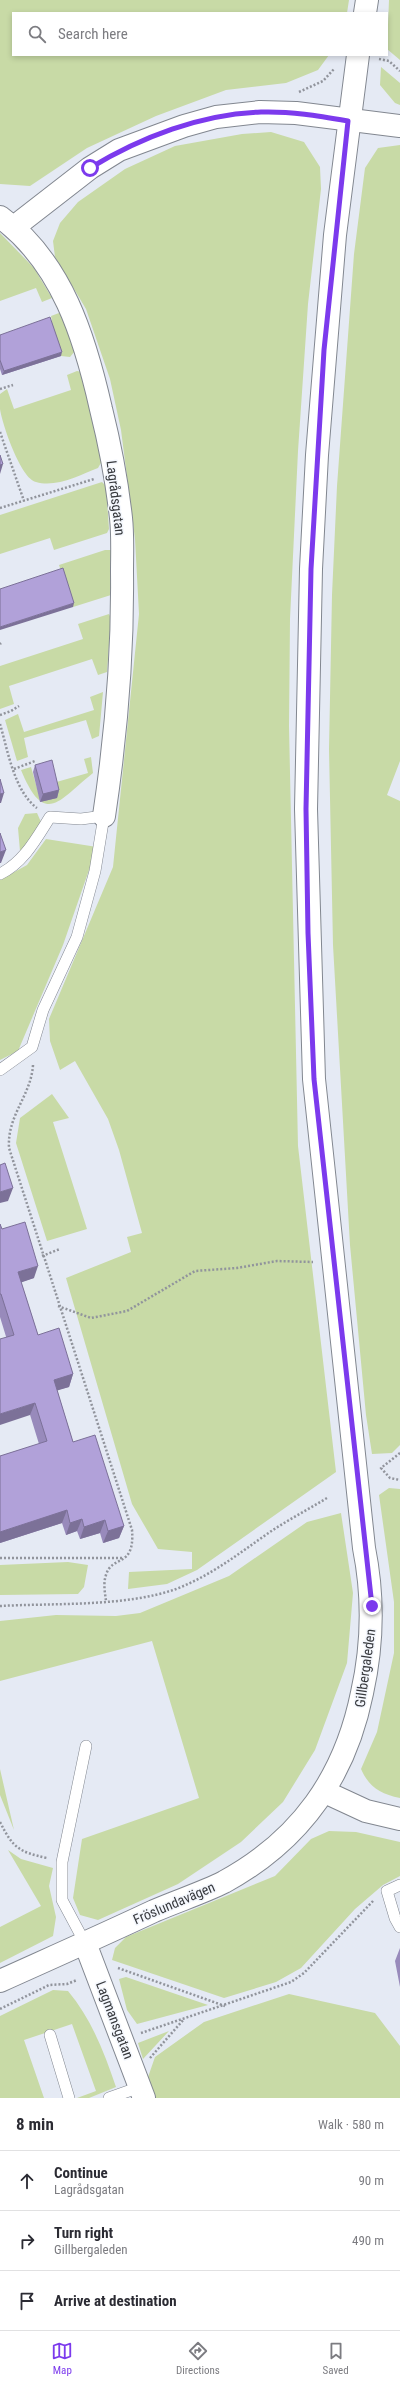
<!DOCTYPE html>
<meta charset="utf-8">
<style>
:root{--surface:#fff;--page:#f2f2f3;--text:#2b2b33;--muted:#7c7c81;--line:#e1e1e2;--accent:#7c3aed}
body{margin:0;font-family:"Roboto Condensed",sans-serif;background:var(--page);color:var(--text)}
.stop{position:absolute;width:12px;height:12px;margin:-9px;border:3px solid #7c3aed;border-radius:50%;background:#fff}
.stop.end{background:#7c3aed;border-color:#fff;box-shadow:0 1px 4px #0008}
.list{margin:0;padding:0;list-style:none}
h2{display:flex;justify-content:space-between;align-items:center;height:52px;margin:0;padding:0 16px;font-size:17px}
h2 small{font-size:13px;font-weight:400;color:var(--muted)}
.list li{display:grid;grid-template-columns:26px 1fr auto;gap:12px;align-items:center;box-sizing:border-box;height:60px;padding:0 16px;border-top:1px solid var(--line)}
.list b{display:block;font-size:15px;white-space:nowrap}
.list p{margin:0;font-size:13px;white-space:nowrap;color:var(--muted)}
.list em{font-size:13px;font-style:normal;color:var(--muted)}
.icon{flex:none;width:22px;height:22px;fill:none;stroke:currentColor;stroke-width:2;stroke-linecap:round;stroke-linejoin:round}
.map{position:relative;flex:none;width:400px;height:2098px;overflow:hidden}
.search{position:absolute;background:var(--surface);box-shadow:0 2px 6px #0003;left:12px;right:12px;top:12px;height:44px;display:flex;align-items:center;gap:10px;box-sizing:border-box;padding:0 14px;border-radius:0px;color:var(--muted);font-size:15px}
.sheet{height:232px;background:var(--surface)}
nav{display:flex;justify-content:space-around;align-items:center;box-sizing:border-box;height:56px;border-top:1px solid var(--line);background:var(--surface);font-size:11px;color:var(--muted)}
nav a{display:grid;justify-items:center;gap:2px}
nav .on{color:var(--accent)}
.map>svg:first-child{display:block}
</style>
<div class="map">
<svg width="400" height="2098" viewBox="0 0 400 2098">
<rect width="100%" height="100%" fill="#e5eaf4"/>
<!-- green -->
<path fill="#c8daa6" d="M0 0H349L347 13H13V55H329L318 70 286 83 226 90 156 116 87 148 30 186 0 184Z
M389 0H400V60L387 49Z
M381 67 400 83V105L395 103 380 85Z
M271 132 304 142 320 167 321 189 308 304 298 451 290 619 289 726 298 1146 336 1472 197 1570 167 1584 128 1589 129 1572 192 1569V1552L158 1549 132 1504 66 1278 131 1252 127 1237 142 1233 119 1150 108 1119 75 1061 60 1070 50 1041 49 1019 113 867 139 614 135 539 121 430 110 379 86 309 55 257 53 241 60 223 78 202 125 169 175 146 242 134Z
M400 145V761L387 795 400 801V1445L392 1453 372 1454 366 1415 350 1245 333 945 329 749 332 595 337 486 354 254 365 168 378 148Z
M0 233 34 268 52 298 42 302 36 288 0 301Z
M59 313 64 318 75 351 70 357 61 356 49 321H52L51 316Z
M77 371 82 372 102 461 98 468C80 475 56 488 36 482 21 479 2 424 0 409 0 404 0 399 0 394L7 389 14 409 71 390 67 375Z
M102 482 106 486 109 529 107 533 54 550 50 538 0 554V515Z
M105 550H111L113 586 111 595 73 607 59 565Z
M109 614 111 618 107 672 98 675 92 659 9 686 14 704 0 709V666L83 639 78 624Z
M103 692 99 736 92 739 86 720 24 738 28 757 17 761 5 720 18 714 24 732 94 710 90 697Z
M91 757 93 773C59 800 45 828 21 770L31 767 41 802 53 783 88 773 84 759Z
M37 813 41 822 23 849 20 851 18 828 25 814Z
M46 839 97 847 63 945 18 1051 0 1060V880L27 865Z
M52 1094 69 1118 53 1122 87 1229 47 1241 16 1143 20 1118Z
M389 1488 400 1489V1798C380 1794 369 1787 361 1769L377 1732 394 1653V1602L379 1495Z
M341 1513 353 1593 347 1663 315 1750 283 1802 241 1842 178 1884 98 1920 80 1915 73 1898 82 1839 199 1798 152 1641 0 1681V1621L56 1615 116 1616 140 1613 229 1576 307 1522Z
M68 1562 88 1565 84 1587 78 1594 0 1595V1565Z
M0 1769 14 1830 0 1795Z
M329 1831 356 1832 400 1842V1876L383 1885 355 1909 301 1968 276 1982 224 1998 112 1960 115 1948 126 1937 275 1876 311 1839Z
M8 1850 21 1859 53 1868 49 1886 56 1917 53 1936 0 1963V1927L41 1906Z
M126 1977 208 2005 137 2024 127 2010 119 1979Z
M53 1990 68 1991C92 2020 104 2052 116 2087L89 2098H77L96 2091 72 2024 24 2040 44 2098H0V2016Z
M289 1994 375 2013 400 2046V2098H153L147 2080 155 2057 204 2022Z
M169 2031 143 2059 138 2043Z"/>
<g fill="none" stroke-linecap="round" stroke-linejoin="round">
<defs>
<path id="lane" d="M0 874C24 862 36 839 50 817L81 819 104 816 95 871 77 937 43 1010 32 1047 0 1070
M400 1885 387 1891 395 1918 400 1927
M85 1943 62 1900V1862L86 1746
M50 2035 69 2098
M109 2098 140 2087"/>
<path id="street" d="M0 217C62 262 85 338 101 409 110 445 117 482 121 518 123 536 122 555 122 572 123 653 116 736 104 816
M14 227 90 168 119 150 184 126 216 117 260 112 296 113 400 126
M325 1792 366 1811 400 1819
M85 1943 144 2098"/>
<path id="secondary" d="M365 13 367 0
M0 1981C51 1958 103 1935 154 1911 177 1901 202 1893 224 1882 301 1840 345 1777 362 1693 373 1644 374 1598 364 1548L314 1079 306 809 311 569 317 455 335 235 358 55"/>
</defs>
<!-- lane casing -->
<use href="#lane" stroke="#828790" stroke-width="12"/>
<!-- street casing -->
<use href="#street" stroke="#828790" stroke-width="24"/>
<!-- secondary casing -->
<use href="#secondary" stroke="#828790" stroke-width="24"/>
<!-- path -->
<path stroke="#91949c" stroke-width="2.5" stroke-dasharray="2 2" stroke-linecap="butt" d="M379 59 389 61 400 71
M299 92 323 81 334 69
M0 389 13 385
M0 432 24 501
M0 508 94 479
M0 644 1 643
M0 715 11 711 19 706
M0 724C8 751 14 791 37 808
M14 769 35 761
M33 1065C31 1096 7 1115 9 1148L132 1530C135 1569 112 1554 106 1575 103 1583 105 1593 106 1601
M42 1256 60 1249
M58 1306 91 1318 127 1311 195 1271 237 1268 277 1261 313 1262
M400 1453 381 1468 390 1478 400 1480
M0 1558H123
M0 1606C54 1603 125 1607 176 1589 210 1576 237 1555 267 1534 286 1521 307 1510 327 1498
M0 1822C13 1848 19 1852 47 1858
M118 1968 225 2006
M0 2009 49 1985 67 1984 77 1980
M141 2033 291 1982 304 1973 374 1900
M150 2058 184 2019"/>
<!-- lane -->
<use href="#lane" stroke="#fff" stroke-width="11"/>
<!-- street -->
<use href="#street" stroke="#fff" stroke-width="22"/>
<!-- secondary -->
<use href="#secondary" stroke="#fff" stroke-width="22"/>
</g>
<!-- wall -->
<path fill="#988abb" d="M0 335 61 356 2 375 0 369Z
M35 765 59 790 57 798 40 802 33 772Z
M0 1224 2 1229 34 1278 21 1282 38 1335 73 1374 69 1387 57 1390 73 1442 124 1526 119 1538 103 1543 100 1533 80 1539 77 1531 66 1535 62 1523 0 1543V1456L39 1444 0 1317Z
M400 1948V1987L395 1961Z"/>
<!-- shaded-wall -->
<path fill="#7c7198" d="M62 352 61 356 2 375 4 371Z
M3 464 0 474V465Z
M74 603 73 607 0 630V627Z
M59 790 57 798 40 802 43 794Z
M4 793 1 803H0V794Z
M6 850 1 863H0V852Z
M13 1188 8 1201 0 1203V1192Z
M38 1266 34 1278 14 1285 18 1272Z
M73 1374 69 1387 49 1393 54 1380Z
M35 1403 30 1415 0 1425V1414Z
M67 1510 62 1523 0 1543V1532Z
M82 1519 77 1531 66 1535 70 1523Z
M105 1520 100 1533 80 1539 84 1527Z
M124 1526 119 1538 103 1543 108 1531Z"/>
<!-- building -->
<path fill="#b1a1d9" stroke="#7c7198" d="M50 317 62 352 4 371 0 360V335Z
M0 455 3 464 0 465Z
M63 568 74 603 0 627V589Z
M52 760 59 790 43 794 35 765Z
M0 779 4 793 0 794Z
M0 833 6 850 0 852Z
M5 1163 13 1188 0 1192V1165Z
M25 1222 38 1266 18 1272 38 1335 59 1328 73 1374 54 1380 73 1442 95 1435 124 1526 108 1531 105 1520 84 1527 82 1519 70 1523 67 1510 0 1532V1456L47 1441 35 1403 0 1414V1339L14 1335 1 1294H0V1224L2 1229Z"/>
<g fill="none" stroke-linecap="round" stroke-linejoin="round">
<!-- route -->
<path stroke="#7c3aed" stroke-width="5" d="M90 168C141 137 201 114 261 112 290 111 319 116 348 121L324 350 311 569 306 809 308 933 314 1079 372 1606"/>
</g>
<g text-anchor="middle" stroke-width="3" stroke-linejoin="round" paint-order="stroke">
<!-- street labels -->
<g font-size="14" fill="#37393d" stroke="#f4f7fd">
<text transform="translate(116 498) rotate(83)" y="5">Lagrådsgatan</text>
<text transform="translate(365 1668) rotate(-82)" y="5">Gillbergaleden</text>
<text transform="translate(174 1903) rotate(-23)" y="5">Fröslundavägen</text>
<text transform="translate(115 2020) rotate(69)" y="5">Lagmansgatan</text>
</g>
</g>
</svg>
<div class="stop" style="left:90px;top:168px"></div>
<div class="stop end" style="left:372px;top:1606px"></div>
<div class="search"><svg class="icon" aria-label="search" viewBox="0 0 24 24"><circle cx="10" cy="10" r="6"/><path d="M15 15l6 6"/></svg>Search here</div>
</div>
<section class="sheet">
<h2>8 min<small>Walk · 580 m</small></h2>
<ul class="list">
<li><svg class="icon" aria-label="ahead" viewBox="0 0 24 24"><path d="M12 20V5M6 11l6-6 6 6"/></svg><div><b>Continue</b><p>Lagrådsgatan</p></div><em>90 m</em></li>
<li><svg class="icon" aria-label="right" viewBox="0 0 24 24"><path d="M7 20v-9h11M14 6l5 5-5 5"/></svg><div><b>Turn right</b><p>Gillbergaleden</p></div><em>490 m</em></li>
<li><svg class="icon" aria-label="arrive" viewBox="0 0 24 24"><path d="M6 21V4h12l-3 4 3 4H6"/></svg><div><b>Arrive at destination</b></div></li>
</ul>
</section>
<nav>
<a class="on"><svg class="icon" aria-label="map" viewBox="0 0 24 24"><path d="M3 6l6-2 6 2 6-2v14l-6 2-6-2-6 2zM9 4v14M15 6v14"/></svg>Map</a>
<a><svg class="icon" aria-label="directions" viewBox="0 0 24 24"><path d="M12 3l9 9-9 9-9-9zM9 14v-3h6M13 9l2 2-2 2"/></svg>Directions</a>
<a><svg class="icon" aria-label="saved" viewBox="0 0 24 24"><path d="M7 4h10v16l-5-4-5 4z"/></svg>Saved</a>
</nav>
